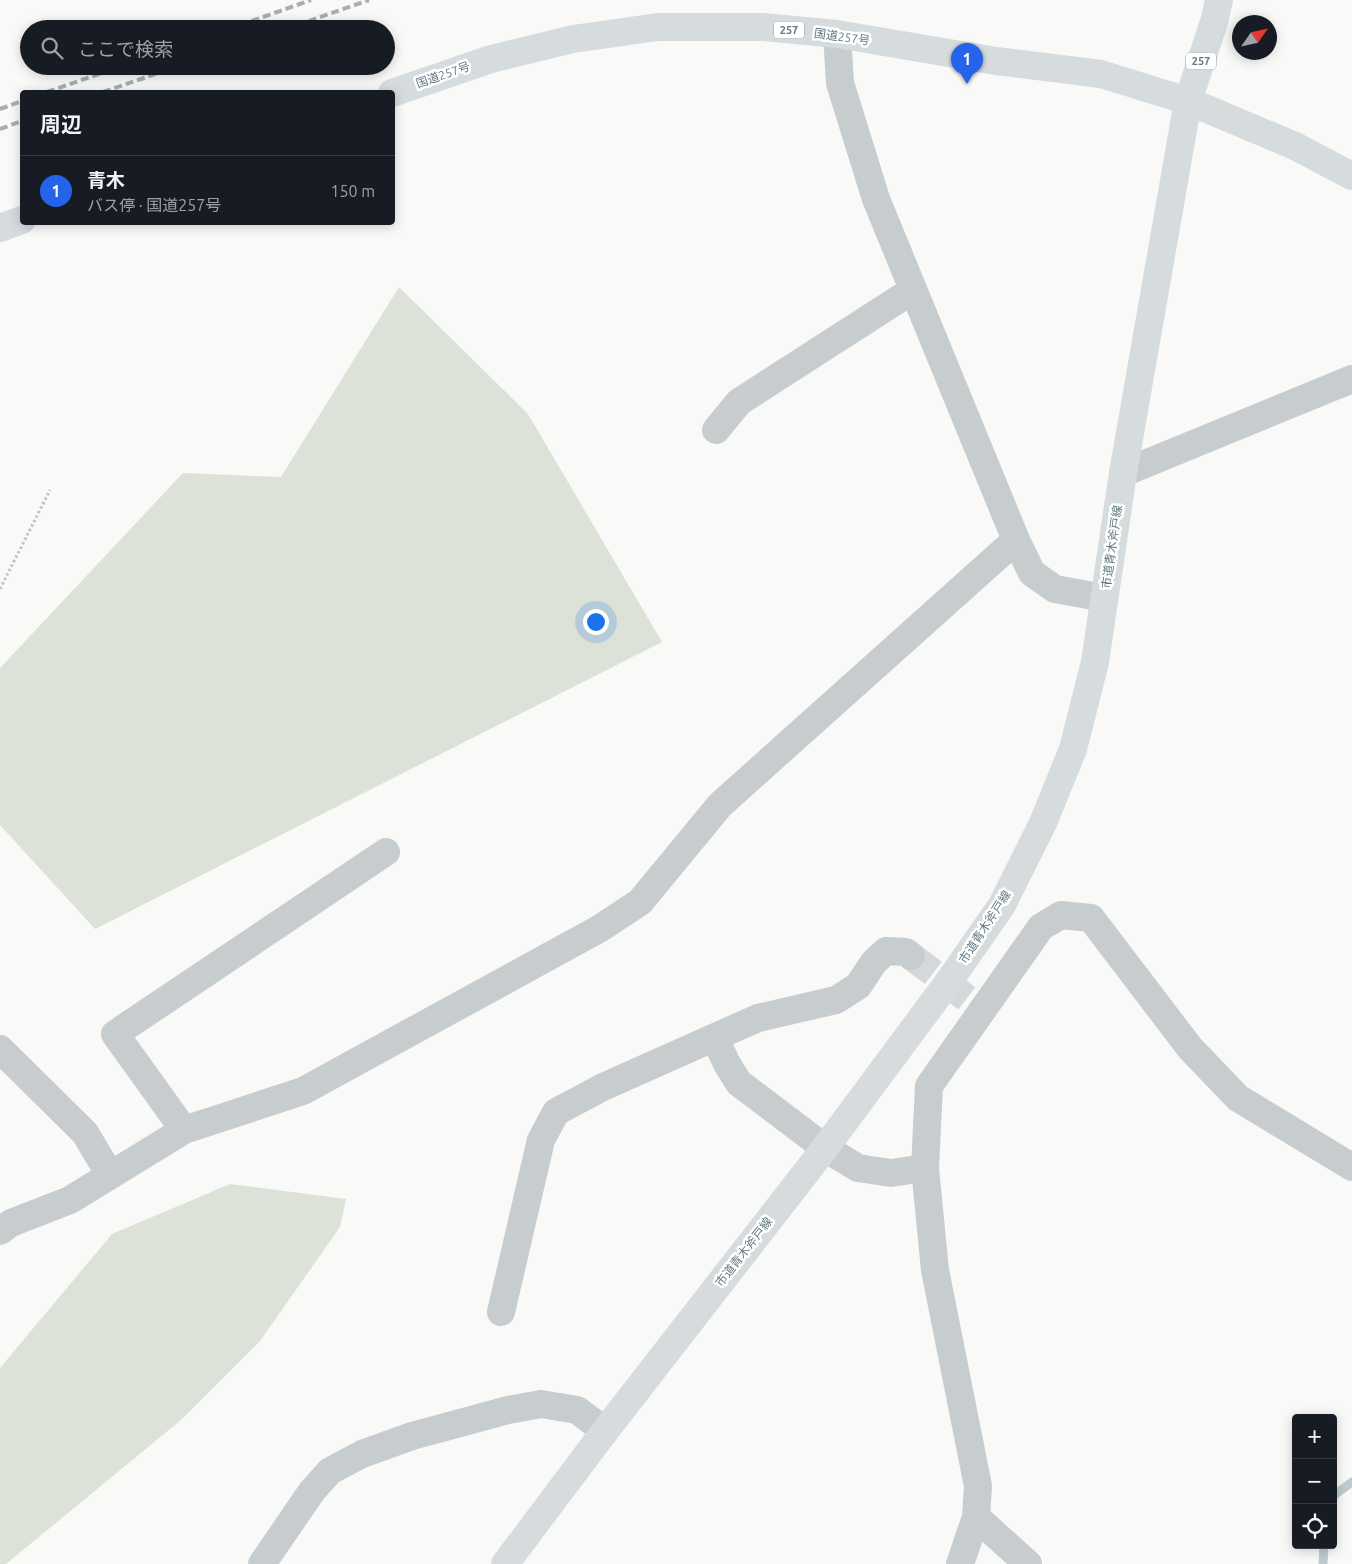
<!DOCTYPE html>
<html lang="ja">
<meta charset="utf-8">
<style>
:root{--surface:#171b24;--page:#20242c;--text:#f1f3f6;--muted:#9ea1a6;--line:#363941;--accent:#2563eb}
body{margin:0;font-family:Ubuntu,"Noto Sans JP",sans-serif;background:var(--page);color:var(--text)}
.controls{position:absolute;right:15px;bottom:15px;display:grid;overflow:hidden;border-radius:5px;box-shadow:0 2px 12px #0003}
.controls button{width:45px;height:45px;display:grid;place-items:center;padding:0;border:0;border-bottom:1px solid var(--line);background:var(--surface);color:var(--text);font:25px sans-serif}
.compass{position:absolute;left:1232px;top:15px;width:45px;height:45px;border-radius:50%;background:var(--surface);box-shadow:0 2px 12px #0003;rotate:56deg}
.you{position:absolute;left:595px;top:621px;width:18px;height:18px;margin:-12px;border:4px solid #fff;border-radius:50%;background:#1a73e8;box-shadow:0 0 0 8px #1a73e833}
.badge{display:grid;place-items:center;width:32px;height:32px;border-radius:50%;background:var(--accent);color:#fff;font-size:16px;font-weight:700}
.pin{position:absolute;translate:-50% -41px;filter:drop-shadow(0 1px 2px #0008)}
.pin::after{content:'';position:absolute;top:26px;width:18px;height:15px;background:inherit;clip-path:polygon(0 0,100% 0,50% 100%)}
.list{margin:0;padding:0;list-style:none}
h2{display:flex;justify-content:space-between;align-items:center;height:65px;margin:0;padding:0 20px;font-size:21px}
h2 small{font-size:16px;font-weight:400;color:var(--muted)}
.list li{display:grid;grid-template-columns:32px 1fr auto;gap:15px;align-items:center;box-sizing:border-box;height:70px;padding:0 20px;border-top:1px solid var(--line)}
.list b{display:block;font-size:19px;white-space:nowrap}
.list p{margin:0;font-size:16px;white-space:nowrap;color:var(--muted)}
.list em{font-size:16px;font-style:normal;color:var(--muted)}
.icon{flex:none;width:28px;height:28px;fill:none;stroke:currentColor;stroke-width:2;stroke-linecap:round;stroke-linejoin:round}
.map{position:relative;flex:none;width:1352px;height:1564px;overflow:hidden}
.search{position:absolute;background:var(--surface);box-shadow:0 2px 12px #0003;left:20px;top:20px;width:375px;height:55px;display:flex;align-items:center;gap:12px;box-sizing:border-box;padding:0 18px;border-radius:28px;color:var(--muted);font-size:19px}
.panel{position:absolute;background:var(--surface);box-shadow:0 2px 12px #0003;left:20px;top:90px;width:375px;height:135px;border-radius:5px}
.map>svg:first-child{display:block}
</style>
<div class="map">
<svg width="1352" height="1564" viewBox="0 0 1352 1564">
<rect width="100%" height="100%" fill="#f9f9f7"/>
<!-- green -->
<path fill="#dce2d7" d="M399 287 528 414 662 642 95 929 0 825V668L183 473 281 477Z
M230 1184 346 1199 340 1227 260 1341 181 1420 6 1564H0V1368L112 1234Z"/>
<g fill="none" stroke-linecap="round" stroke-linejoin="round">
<!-- stream -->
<path stroke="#bdcccf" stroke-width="9" d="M1333 1496 1352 1482
M1323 1564 1324 1545"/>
<!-- street-tunnel -->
<path stroke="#d3d9da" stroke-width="28" stroke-dasharray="28 14" stroke-linecap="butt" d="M911 956 973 1003"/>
<!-- path -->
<path stroke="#c0c4c5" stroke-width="3" stroke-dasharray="2.5 2.5" stroke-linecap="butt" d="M0 589 50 490"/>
<!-- street -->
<path stroke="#c7cccf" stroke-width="28" d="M837 34 840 83 876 199 1016 540 1032 573 1055 589 1104 598
M716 430 739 402 913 290
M1123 473 1352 379
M715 1038 727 1064 739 1083 825 1148 858 1168 891 1173 925 1168
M0 1049 85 1133 110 1175
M184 1130 115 1034 386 852
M0 1231 11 1223 70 1200 184 1130 303 1091 599 929 640 902 720 805 1016 540
M501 1312 541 1140 556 1112 603 1087 758 1018 836 1000 858 986 874 962 886 951 906 952 911 956
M976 1517 1028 1564
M262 1564 312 1491 330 1471 362 1454 412 1436 508 1410 541 1404 577 1410 605 1431
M960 1564 976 1517 978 1486 935 1270 925 1168 929 1086 1041 927 1061 915 1091 918 1190 1048 1238 1098 1352 1167"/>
<!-- secondary -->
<path stroke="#d6dbde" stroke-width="28" d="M505 1564 605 1431 825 1148 952 977 1002 905 1043 823 1073 749 1095 662 1123 473 1188 101 1295 146 1352 176"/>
<!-- highway -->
<path stroke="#d6dbde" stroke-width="28" d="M392 93 491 59 573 39 658 27H762L837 34 996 61 1101 74 1188 101 1214 22 1219 0
M0 228 22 220"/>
<!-- rail -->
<path stroke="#a7afb4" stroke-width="4" stroke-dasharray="8 4" stroke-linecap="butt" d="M229 29 311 0
M286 29 369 0
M47 92 122 66
M103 92 179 66
M0 109 22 101
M0 129 22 121"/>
</g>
<g text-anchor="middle" stroke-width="5" stroke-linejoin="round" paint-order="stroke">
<!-- shield labels -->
<g fill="#fff" stroke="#91a1a9" stroke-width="1">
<rect x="774" y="21.5" width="30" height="17" rx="4"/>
<rect x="1186" y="52.5" width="30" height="17" rx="4"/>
</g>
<g font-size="11" font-weight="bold" fill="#627984">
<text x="789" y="34">257</text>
<text x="1201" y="65">257</text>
</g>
<!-- street labels -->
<g font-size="12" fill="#627984" stroke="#fff">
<text transform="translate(842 37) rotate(8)" y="4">国道257号</text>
<text transform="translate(443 75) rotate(-19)" y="4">国道257号</text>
<text transform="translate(1112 547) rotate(-82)" y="4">市道青木斧戸線</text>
<text transform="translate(985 927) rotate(-57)" y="4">市道青木斧戸線</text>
<text transform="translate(744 1252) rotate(-52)" y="4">市道青木斧戸線</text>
</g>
</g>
</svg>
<div class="controls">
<button>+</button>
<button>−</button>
<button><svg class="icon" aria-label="locate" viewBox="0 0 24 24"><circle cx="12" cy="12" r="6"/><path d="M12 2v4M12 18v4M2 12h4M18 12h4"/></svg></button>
</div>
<svg class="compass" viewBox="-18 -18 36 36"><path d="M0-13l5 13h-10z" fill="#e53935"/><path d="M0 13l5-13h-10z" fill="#9ea1a6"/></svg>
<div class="you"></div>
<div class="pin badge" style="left:967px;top:84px">1</div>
<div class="search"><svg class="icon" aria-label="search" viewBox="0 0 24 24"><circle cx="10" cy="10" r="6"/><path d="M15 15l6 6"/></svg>ここで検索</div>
<section class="panel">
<h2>周辺<small></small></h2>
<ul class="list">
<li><span class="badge">1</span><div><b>青木</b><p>バス停 · 国道257号</p></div><em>150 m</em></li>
</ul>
</section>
</div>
